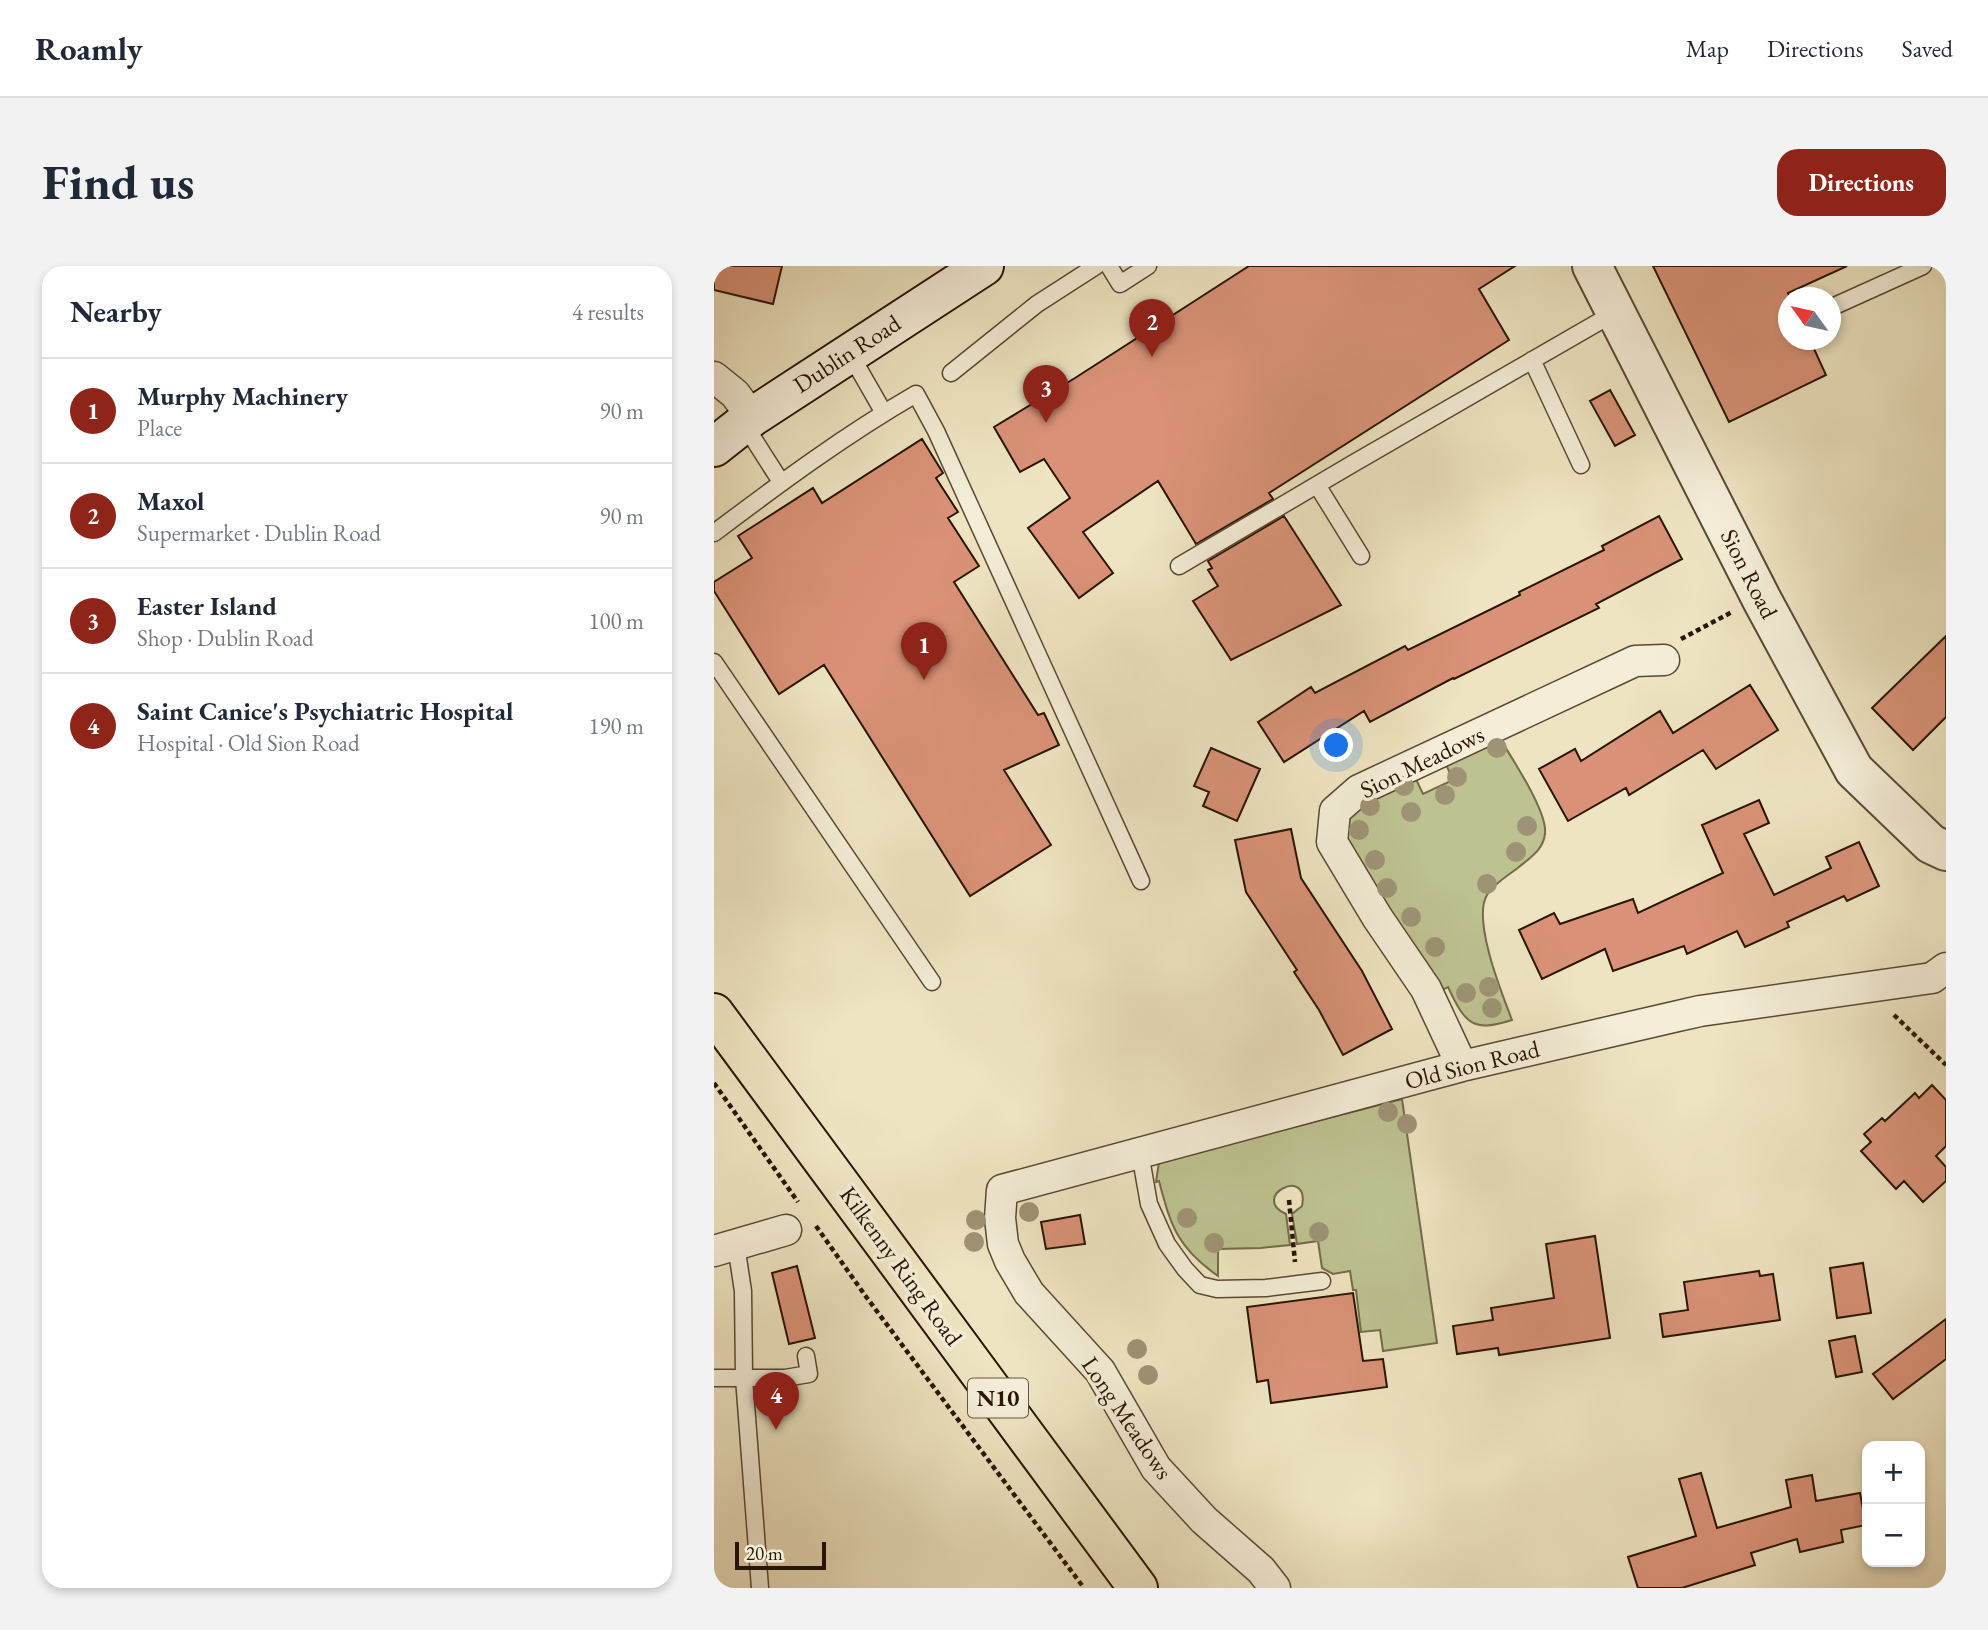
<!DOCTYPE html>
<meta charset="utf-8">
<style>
:root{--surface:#fff;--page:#f2f2f3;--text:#1f2937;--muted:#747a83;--line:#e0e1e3;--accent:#8f2418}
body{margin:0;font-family:"EB Garamond",serif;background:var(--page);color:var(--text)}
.controls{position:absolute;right:21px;bottom:21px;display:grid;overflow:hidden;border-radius:14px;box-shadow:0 4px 10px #0003}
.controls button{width:63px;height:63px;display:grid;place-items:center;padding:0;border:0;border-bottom:2px solid var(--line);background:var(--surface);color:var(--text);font:35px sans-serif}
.compass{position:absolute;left:1064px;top:21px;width:63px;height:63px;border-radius:50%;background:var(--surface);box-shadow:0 4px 10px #0003;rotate:303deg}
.scale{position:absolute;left:21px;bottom:18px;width:91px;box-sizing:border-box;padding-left:7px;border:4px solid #2a1402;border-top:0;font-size:19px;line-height:24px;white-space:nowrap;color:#2a1402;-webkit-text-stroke:5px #f4edd7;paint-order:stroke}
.you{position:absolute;left:623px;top:480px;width:24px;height:24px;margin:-18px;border:5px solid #fff;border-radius:50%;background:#1a73e8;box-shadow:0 0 0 10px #1a73e833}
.badge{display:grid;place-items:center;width:46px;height:46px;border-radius:50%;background:var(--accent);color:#fff;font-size:23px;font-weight:700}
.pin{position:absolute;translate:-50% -58px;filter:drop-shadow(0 2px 4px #0008)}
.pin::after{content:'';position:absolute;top:37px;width:24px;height:21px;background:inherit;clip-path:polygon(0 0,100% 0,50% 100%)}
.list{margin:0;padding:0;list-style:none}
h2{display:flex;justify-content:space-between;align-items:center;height:91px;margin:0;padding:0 28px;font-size:30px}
h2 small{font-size:23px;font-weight:400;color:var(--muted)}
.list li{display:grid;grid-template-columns:46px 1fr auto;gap:21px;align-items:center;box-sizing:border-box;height:105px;padding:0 28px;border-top:2px solid var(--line)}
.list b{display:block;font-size:26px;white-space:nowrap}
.list p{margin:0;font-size:23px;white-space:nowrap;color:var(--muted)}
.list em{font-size:23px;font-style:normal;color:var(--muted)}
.map{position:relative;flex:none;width:1232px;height:1322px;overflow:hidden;border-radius:21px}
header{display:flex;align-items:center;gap:42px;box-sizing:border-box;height:98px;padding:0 35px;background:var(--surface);border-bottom:2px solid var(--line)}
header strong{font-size:33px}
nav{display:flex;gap:38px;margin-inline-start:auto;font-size:24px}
.intro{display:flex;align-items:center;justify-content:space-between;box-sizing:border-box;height:168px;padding:0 42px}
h1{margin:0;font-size:49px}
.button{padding:18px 32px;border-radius:21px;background:var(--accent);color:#fff;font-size:24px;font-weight:700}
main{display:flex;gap:42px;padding:0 42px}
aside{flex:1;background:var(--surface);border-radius:21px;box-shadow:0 4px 10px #0003}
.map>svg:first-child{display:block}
</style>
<header>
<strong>Roamly</strong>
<nav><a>Map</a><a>Directions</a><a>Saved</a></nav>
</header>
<div class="intro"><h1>Find us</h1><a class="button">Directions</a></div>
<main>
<aside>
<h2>Nearby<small>4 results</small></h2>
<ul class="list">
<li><span class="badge">1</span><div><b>Murphy Machinery</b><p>Place</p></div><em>90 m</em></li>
<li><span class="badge">2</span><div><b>Maxol</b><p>Supermarket · Dublin Road</p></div><em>90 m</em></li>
<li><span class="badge">3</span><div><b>Easter Island</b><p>Shop · Dublin Road</p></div><em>100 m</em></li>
<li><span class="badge">4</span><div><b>Saint Canice's Psychiatric Hospital</b><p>Hospital · Old Sion Road</p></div><em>190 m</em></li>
</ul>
</aside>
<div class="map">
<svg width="1232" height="1322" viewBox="0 0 1232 1322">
<rect width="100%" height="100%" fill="#eee4c2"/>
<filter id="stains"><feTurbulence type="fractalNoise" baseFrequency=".00286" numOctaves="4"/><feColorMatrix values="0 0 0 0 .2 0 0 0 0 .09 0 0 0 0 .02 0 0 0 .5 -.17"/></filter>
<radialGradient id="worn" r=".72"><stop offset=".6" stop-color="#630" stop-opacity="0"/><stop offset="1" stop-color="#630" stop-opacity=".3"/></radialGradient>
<!-- green -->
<path fill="#bdc290" stroke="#746b49" stroke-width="2" d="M785 471C797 491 834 546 831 568 829 584 817 591 805 601 795 609 780 617 773 629 758 654 788 728 798 754 758 767 751 757 734 721L726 725 639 588 631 567 633 550 639 540 701 511 709 528 739 514 731 496Z
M688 833 723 1077 669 1085 666 1064 647 1066 642 1024H639L636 1005 619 1008 608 1002 604 975 583 978 578 948 588 940C596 899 535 931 572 948L576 979 547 982 504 983V1010C464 982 457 961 445 915L442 916 445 896Z"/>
<!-- building -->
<path fill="#d99277" stroke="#2a1402" stroke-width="2" d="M0 0H68L59 38 0 24Z
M535 0H801L765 23 795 74 555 227 559 233 482 278 444 215 369 266 399 307 365 332 314 262 356 232 330 193 306 206 280 161 361 112Z
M939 0H1133L1074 27 1076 32 1074 74H1096L1112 109 1015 156Z
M896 124 921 169 901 180 876 135Z
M208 173 229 207 222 212 244 246 234 252 265 300 240 316 324 449 330 447 345 479 290 504 337 579 256 630 110 399 65 428 0 325V316L38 292 24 270 99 222 108 237Z
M570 250 627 339 517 394 479 335 504 320 494 304 498 302 494 295Z
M945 250 968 293 882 338 885 342 740 413 739 412 656 456 650 445 570 496 544 456 597 421 601 427 691 380 694 384 806 329 805 326 890 284 888 280Z
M1232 370V451L1199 484 1158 442Z
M1036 419 1064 464 1002 503 989 484 915 529 912 522 854 555 825 503 861 483 867 495 946 445 959 467Z
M497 482 546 503 523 555 489 540 495 526 480 520Z
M1045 534 1055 557 1030 568 1060 629 1117 602 1112 591 1145 576 1165 620 1133 635 1130 630 1073 656 1075 661 1031 681 1023 665 973 688 970 680 899 705 891 683 828 713 805 664 840 647 846 658 919 633 924 647 1009 607 988 559Z
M577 563 587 612 648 705 678 763 629 789 605 744 580 706 583 704 532 626 521 574Z
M1218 819 1232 834V880L1222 890 1232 901V915L1209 936 1190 915 1182 923 1147 885 1157 876 1150 868 1168 852 1171 855 1201 827 1205 832Z
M366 949 371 978 332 983 327 956Z
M881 970 896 1072 785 1089 784 1082 743 1088 739 1060 779 1054 777 1042 840 1032 832 978Z
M1149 997 1157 1047 1123 1052 1116 1002Z
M83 1000 101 1072 75 1078 58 1007Z
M1045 1005 1046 1010 1059 1008 1066 1054 949 1071 946 1048 974 1044 970 1016Z
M639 1027 649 1095 669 1093 673 1121 557 1137 554 1114 543 1116 533 1041Z
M1232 1053V1093L1179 1133 1159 1108Z
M1141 1070 1148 1106 1122 1111 1115 1075Z
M987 1207 1003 1262 1077 1241 1072 1214 1098 1209 1102 1235 1146 1227 1152 1259 1127 1264 1129 1276 1086 1286 1083 1273 1037 1287 1041 1299 968 1322H924L914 1291 982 1270 965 1213Z"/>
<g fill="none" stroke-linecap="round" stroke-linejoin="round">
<defs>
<path id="service" d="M395 0 406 18 434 0
M1116 42 1209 0
M135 86 170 147
M818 94 867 199
M237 107 323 38 382 0
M30 158 67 216
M603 219 647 290
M0 267C65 218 131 169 202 128L222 165 427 615
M465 300 640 197 902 46
M0 396 218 716
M426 887 435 938 453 978 471 1003 486 1019 503 1023 552 1022 608 1015
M22 979 29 1025 30 1112 46 1322
M0 1112H71L95 1108 92 1090"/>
<path id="minor" d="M0 111 21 128 38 151
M748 800 712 723 663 651 618 576 621 545 645 524 921 395 950 394
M0 985 72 964
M561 1322 547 1304 490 1254 442 1202 386 1105 315 1027 296 995 289 978 286 952 288 924 748 800 964 750 986 745 1218 712 1232 702"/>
<path id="tertiary" d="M878 0 1048 334 1140 504 1217 578 1232 585"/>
<path id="secondary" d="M0 181 38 151 270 0"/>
<path id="trunk" d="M0 747 424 1322"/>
</defs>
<!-- service casing -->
<use href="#service" stroke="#5b4832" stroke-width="19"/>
<!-- minor casing -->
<use href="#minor" stroke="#5b4832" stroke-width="33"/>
<!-- tertiary casing -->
<use href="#tertiary" stroke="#5b4832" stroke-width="42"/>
<!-- secondary casing -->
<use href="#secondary" stroke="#2a1402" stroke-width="42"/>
<!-- trunk casing -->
<use href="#trunk" stroke="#2a1402" stroke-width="42"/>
<!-- path -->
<path stroke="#2a1402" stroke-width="4.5" stroke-dasharray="5 3.5" stroke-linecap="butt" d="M967 373 1018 346
M1180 749 1232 799
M0 817 84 936
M575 934 581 996
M102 960 153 1032 370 1322"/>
<!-- service -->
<use href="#service" stroke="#f4edd7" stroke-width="16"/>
<!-- minor -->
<use href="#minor" stroke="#f4edd7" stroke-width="30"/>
<!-- tertiary -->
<use href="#tertiary" stroke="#f4edd7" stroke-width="38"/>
<!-- secondary -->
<use href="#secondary" stroke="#f4edd7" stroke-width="38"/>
<!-- trunk -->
<use href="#trunk" stroke="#eee4c2" stroke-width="38"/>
</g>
<!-- trees -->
<g fill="#9e9374">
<circle cx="783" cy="482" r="10"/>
<circle cx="743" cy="511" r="10"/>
<circle cx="690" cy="520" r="10"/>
<circle cx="731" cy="529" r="10"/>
<circle cx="656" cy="540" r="10"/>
<circle cx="697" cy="546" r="10"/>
<circle cx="813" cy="560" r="10"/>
<circle cx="645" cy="564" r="10"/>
<circle cx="802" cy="586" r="10"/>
<circle cx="661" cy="594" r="10"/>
<circle cx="773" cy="618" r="10"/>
<circle cx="673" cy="622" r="10"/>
<circle cx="697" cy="651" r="10"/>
<circle cx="721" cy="681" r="10"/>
<circle cx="775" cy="721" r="10"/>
<circle cx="752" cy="727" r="10"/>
<circle cx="778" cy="742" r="10"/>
<circle cx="674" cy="846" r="10"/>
<circle cx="693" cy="858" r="10"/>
<circle cx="315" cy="946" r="10"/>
<circle cx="473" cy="952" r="10"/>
<circle cx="262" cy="954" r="10"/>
<circle cx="605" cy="966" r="10"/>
<circle cx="260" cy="976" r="10"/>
<circle cx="500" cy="977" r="10"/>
<circle cx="423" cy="1083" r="10"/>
<circle cx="434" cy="1109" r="10"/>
</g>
<g text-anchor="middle" stroke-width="7" stroke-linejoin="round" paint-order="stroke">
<!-- shield labels -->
<rect fill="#f4edd7" stroke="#675542" stroke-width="2" x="254" y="1112.5" width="60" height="39" rx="5"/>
<g font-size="23" font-weight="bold" fill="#2a1402">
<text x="284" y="1140">N10</text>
</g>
<!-- street labels -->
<g font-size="24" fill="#2a1402" stroke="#f4edd7">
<text transform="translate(133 88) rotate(-33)" y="8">Dublin Road</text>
<text transform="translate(1035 308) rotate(63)" y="8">Sion Road</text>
<text transform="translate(708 496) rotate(-26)" y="8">Sion Meadows</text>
<text transform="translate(758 799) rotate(-14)" y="8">Old Sion Road</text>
<text transform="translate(187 1000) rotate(54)" y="8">Kilkenny Ring Road</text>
<text transform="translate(413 1152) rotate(56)" y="8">Long Meadows</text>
</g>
</g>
<rect width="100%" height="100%" filter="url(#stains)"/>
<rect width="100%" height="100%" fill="url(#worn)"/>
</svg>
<div class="controls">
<button>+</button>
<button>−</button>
</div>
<svg class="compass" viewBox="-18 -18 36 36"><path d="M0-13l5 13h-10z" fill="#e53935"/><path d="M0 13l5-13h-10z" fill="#747a83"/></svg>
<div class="scale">20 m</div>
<div class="you"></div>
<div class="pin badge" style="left:210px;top:414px">1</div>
<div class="pin badge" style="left:438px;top:91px">2</div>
<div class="pin badge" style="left:332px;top:157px">3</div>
<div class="pin badge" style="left:62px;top:1164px">4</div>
</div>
</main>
